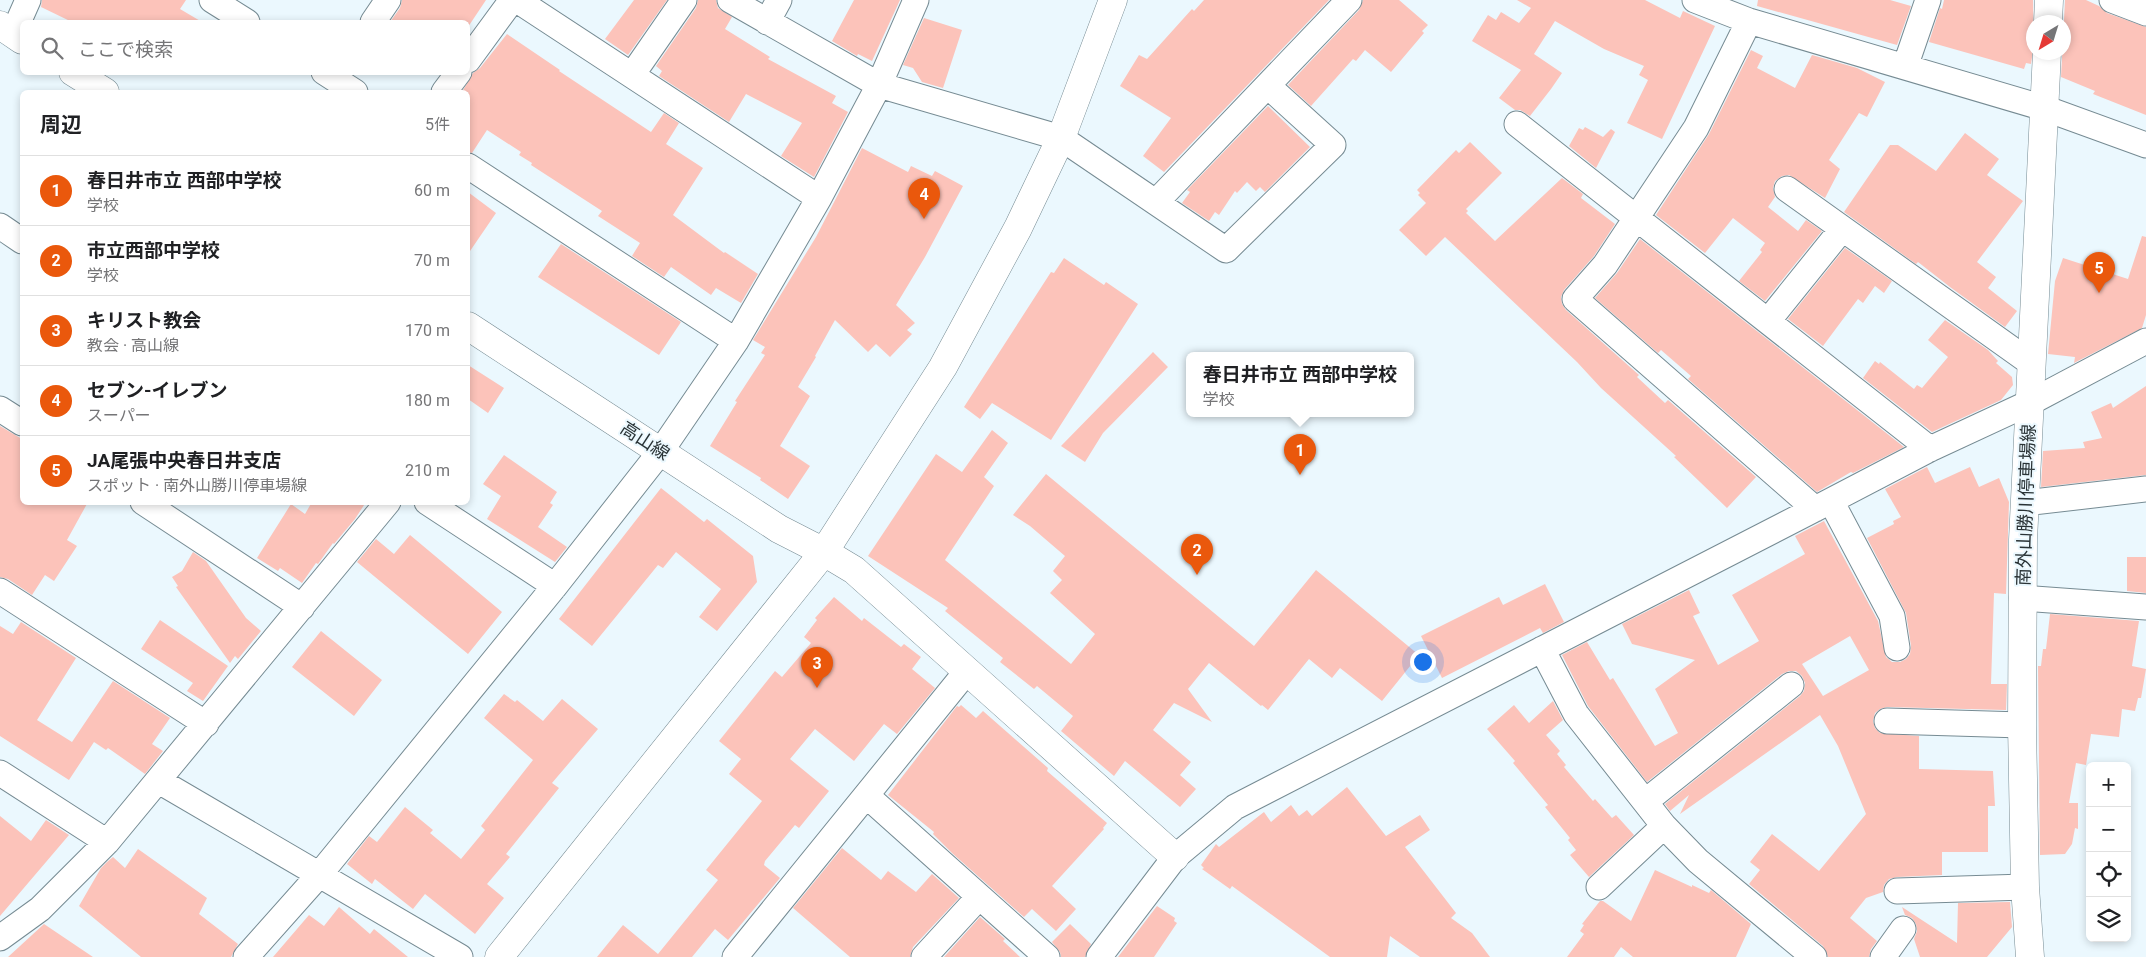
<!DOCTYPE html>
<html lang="ja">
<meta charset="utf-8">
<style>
:root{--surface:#fff;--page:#f2f2f2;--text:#202124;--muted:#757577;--line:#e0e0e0;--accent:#ea580c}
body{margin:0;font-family:Roboto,"Noto Sans JP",sans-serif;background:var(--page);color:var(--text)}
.controls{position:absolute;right:15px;bottom:15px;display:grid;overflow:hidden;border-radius:8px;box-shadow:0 2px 8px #0003}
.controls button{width:45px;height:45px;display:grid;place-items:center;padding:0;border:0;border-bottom:1px solid var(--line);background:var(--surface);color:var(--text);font:25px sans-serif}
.compass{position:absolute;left:2026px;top:15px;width:45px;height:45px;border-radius:50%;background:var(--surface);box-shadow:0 2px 8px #0003;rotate:218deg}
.you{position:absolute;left:1422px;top:661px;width:18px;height:18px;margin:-12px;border:4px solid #fff;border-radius:50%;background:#1a73e8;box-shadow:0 0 0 8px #1a73e833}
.badge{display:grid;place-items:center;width:32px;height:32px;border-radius:50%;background:var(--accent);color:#fff;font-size:16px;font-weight:700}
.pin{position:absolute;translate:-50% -41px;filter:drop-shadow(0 1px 2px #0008)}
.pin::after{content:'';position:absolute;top:26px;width:18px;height:15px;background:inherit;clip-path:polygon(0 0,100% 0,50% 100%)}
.popup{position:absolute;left:1186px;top:352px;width:228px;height:65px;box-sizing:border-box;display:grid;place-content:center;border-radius:8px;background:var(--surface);filter:drop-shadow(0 1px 4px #0005);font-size:16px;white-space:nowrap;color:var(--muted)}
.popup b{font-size:19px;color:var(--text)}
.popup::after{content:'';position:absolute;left:50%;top:100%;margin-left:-10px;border:10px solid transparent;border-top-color:var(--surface)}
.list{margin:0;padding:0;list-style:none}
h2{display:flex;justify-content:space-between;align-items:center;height:65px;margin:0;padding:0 20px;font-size:21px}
h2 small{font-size:16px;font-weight:400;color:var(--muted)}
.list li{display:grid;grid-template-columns:32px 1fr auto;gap:15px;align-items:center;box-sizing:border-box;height:70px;padding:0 20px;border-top:1px solid var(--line)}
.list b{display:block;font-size:19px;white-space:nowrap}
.list p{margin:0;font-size:16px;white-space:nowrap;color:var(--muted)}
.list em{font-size:16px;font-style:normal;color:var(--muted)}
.icon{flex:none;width:28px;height:28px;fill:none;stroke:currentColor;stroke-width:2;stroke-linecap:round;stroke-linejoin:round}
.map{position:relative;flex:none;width:2146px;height:957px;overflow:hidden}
.search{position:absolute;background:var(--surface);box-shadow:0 2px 8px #0003;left:20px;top:20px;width:450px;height:55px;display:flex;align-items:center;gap:12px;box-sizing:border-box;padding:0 18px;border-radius:8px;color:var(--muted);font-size:19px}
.panel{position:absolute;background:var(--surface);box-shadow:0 2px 8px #0003;left:20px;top:90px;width:450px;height:415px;border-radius:8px}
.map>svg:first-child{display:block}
</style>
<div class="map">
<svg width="2146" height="957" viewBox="0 0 2146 957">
<rect width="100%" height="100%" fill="#ebf8fe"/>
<!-- building -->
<path fill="#fcc3ba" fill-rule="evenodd" d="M42 0H186L180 9 202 22H72L41 7Z
M402 0H486L468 27V22H390L400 8Z
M634 0H667L628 55 605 39Z
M698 0H716L718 8 732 17 725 29 770 57 768 59 836 96 832 103 848 112 814 177 781 156 802 123 746 94 729 122 659 76 662 71 656 66 696 8Z
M854 0H900L872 61 858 54 857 56 832 41Z
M1204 0H1329L1164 172 1143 156 1171 118 1120 86 1139 55 1147 59 1192 9 1194 11Z
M1363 0H1399L1428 25 1422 31 1424 33 1391 72 1365 50 1356 61 1353 59 1311 106 1288 85 1359 10Z
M1517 0H1645L1680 18 1683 11 1715 26 1662 139 1627 123 1648 80 1639 75 1644 66 1604 49 1555 21 1534 54 1562 73 1551 89 1530 116 1520 110H1515L1499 98 1521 70 1472 41 1488 15 1496 20 1501 12 1519 23 1531 8Z
M1758 0H1890L1911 6 1897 45 1757 6Z
M1944 0H2033L2034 44 2031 64 2026 63 2024 69 1929 42 1940 8 1942 9Z
M2065 0H2086L2099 6 2107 13 2146 27V115L2093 94 2095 91 2061 77Z
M924 18 962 30 943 88 922 82 913 68 903 65Z
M507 34 560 70 559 71 651 132 664 113 679 123 666 144 703 168 673 215 724 253 725 252 758 274 741 303 716 288 711 295 671 267 664 277 632 256 640 243 598 216 602 211 531 165 532 163 519 155 521 152 487 130 472 153 468 152V92H462L473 73 480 68Z
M1751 50 1763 56 1757 68 1795 88 1812 55 1857 68 1885 82 1867 117 1859 113 1829 160 1840 169 1825 198 1789 175 1782 176 1775 181 1773 188 1775 197 1768 207 1798 231 1806 220 1822 231 1765 301 1739 281 1762 252 1760 250 1765 243 1733 218 1705 253 1656 215 1709 134Z
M1268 106 1310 147 1265 192 1260 187 1256 191 1247 182 1237 193 1235 191 1219 215 1215 212 1209 221 1182 203 1190 192 1187 190Z
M1585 127 1603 137 1611 129 1615 132 1596 168 1569 146 1579 128 1583 130Z
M1965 133 1999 159 1987 175 2023 201 1977 262 1996 277 1988 288 2017 311 2005 327 1950 287 1918 262 1916 264 1844 212 1890 145H1898L1936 171Z
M1470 142 1502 173 1466 209 1468 211 1466 213 1495 241 1562 178 1583 194 1581 198 1615 224 1594 256 1564 290 1561 297 1562 304 1566 310 1639 375 1637 377 1665 403 1668 400 1756 477 1727 508 1674 457 1676 456 1601 388 1577 362 1445 237 1426 256 1399 230 1426 203 1418 195 1420 193 1417 190 1456 150 1459 153Z
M862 148 908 172 911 166 932 176 935 171 963 186 925 257 896 305 915 323 907 330 912 334 890 357 876 344 868 352 835 320 815 356 816 357 798 387 810 396 780 446 810 466 788 499 760 480 761 478 710 446 737 402 735 401 765 355 761 353 765 347 753 340 816 237Z
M468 192 496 213 468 254Z
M2142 236 2146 237V315L2142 328 2074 363 2075 357 2048 354 2055 281 2063 258 2128 279Z
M1640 239 1904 447 1853 473 1851 472 1817 492 1688 379 1691 376 1661 350 1658 353 1595 298 1617 273Z
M561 244 681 322 659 355 538 277Z
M1845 248 1892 281 1884 293 1875 286 1863 303 1858 299 1823 346 1788 319Z
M1064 258 1104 285 1106 282 1138 304 1051 440 992 403 980 419 964 407 1051 272 1054 273Z
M1945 320 1988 350 1998 361 1996 363 2012 377 2013 385 2001 400 1932 432 1863 378 1875 361 1879 364 1880 362 1914 389 1917 385 1922 388 1948 357 1928 340Z
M1153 352 1168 367 1103 433 1085 462 1061 446Z
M468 365 504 388 488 413 468 399Z
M2146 386V475L2041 487 2043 451 2085 448 2083 442 2102 438 2091 412 2111 403 2113 408Z
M0 426 22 439V502H88L67 540 77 546 54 581 45 575 32 595 8 579 0 577Z
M992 430 1008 443 984 477 994 486 945 560 1071 664 1095 634 1050 593 1062 580 1053 571 1065 556 1030 526 1013 515 1046 474 1254 646 1316 570 1419 655 1382 701 1340 668 1332 678 1309 659 1268 710 1262 705 1261 706 1209 663 1188 689 1212 722 1174 703 1153 730 1191 762 1180 775 1196 789 1180 807 1125 761 1114 776 1061 731 1073 716 1037 686 1034 689 1000 662 1003 658 945 611 948 608 868 556 936 454 962 472Z
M504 455 557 492 550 503 553 505 538 527 567 547 555 562 487 519 501 496 483 484Z
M1927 467 1935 483 1970 467 1979 487 1999 478 2009 502 2006 594 1994 593 1991 684H2007L2006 710 1887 707 1880 709 1875 713 1873 721 1875 728 1880 733 1919 736V769L1993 771 1995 806H1988V852H1942V875L1897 877 1889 879 1884 885 1883 892 1866 898 1850 918 1877 941 1871 949 1869 957H1828L1823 946 1749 884 1760 870 1750 862 1772 834 1819 871 1866 814 1838 746 1820 715 1680 814 1689 795 1670 811 1665 804 1800 696 1804 691 1805 683 1802 676 1796 671H1789L1782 674 1647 782 1588 706 1562 655 1587 642 1610 680 1613 678 1655 746 1678 733 1655 689 1695 660 1632 644 1622 624 1689 590 1700 613 1693 616 1718 665 1759 641 1732 595 1805 554 1795 536 1824 521 1878 621 1886 657 1892 662H1900L1906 659 1910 654 1911 646 1906 613 1867 538 1894 524 1893 521 1901 517 1885 489ZM1850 636 1869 670 1823 696 1802 664Z
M661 488 704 522 707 519 753 556 757 582 717 631 699 617 721 589 676 552 663 568 658 565 592 646 559 619Z
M312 502H366L355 519 334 544 333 543 318 564 316 563 302 583 280 568 278 571 257 558 291 504 305 514Z
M410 535 502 612 468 654 357 562 376 539 394 554Z
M193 552 206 561 246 618 261 631 238 659 235 656 230 663 176 587 178 586 172 577 182 571Z
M2127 557H2146V593L2127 591Z
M1545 584 1564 622 1543 633 1540 628 1442 678 1421 636 1499 597 1503 605Z
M834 597 862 621 864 618 901 647 904 644 921 657 912 669 935 688 897 734 884 724 854 761 815 729 790 759 829 791 799 828 795 825 765 861 764 865 780 878 728 940 715 929 692 957H597L623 925 658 954 718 880 706 870 762 801 729 774 741 759 719 741 775 671 782 677 811 643 804 637 817 620 815 618Z
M2050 614 2139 621 2132 666 2146 669 2141 698H2138L2135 711 2122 709 2119 737 2091 734 2086 765 2076 763 2069 803H2078V829L2075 828 2072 844 2065 854 2040 855 2038 666H2041L2043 649H2046Z
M160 620 228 666 203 701 187 691 193 683 141 649Z
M21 622 76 658 37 720 72 742 113 681 170 718 152 744 163 751 145 774 108 748 106 750 94 742 69 780 0 736V626L13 634Z
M321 631 382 680 354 716 292 667Z
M504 694 515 702 517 700 543 721 562 699 598 729 552 783 559 788 506 854 510 857 487 884 504 898 475 934 425 894 413 909 375 879 372 884 347 864 369 836 377 842 405 807 433 830 430 833 461 859 485 830 481 826 533 760 484 718Z
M1553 701 1563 720 1546 735 1560 751 1557 754 1566 765 1564 767 1593 801 1595 799 1612 818 1616 815 1634 835 1589 877 1570 855 1576 850 1568 840 1570 838 1545 807 1548 805 1513 763 1515 761 1487 729 1514 705 1529 723Z
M961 705 976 718 983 711 1048 768 1047 771 1107 823 1103 828 1104 829 1052 886 1076 909 1056 931 1032 909 1024 917 952 853 933 834 934 832 888 795 957 706 959 707Z
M1347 787 1386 836 1420 815 1430 830 1405 847 1456 913 1451 918 1472 933 1490 957H1420L1390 936 1387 957H1330L1232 886 1230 889 1202 869 1204 868 1201 865 1216 844 1219 847 1264 812 1271 822 1291 805 1299 816 1307 810 1312 816Z
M0 816 31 841 46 820 69 835 0 916Z
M842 848 881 880 888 871 916 892 932 874 959 898 913 947 910 957H850L793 908Z
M138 849 207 898 199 914 238 944 231 957H141L79 906 101 868 107 862 113 857 125 868Z
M1655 870 1692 887V885L1709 893 1711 890 1751 924 1736 957H1633L1621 947 1614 957H1567L1584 934 1580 931 1584 925 1582 924 1600 901H1603L1631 921Z
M2010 902 2012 927 1987 957H1920L1914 939 1917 931 1916 924 1912 918 1905 915 1902 907 1957 943 1958 903Z
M1157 906 1175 918 1174 921 1177 923 1154 957H1118Z
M339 907 370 934 374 929 408 957H273L309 915 324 926Z
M980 917 1005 939 1003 941 1020 957H944Z
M44 924 93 957H8Z
M1070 924 1091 944 1085 957H1061L1060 952 1052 942Z"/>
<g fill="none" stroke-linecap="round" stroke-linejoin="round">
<defs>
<path id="street" d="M212 0 247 22
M517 0 819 198
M730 0 879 85 1061 138 1226 250 1333 145 1268 86
M1695 0 1749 21 2044 108 2146 145
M2112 0 2146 13
M1749 21 1696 128 1605 265 1575 299 1815 509
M373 22 388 0
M767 22 779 0
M13 34 28 0
M468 60 512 0
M1905 67 1928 0
M324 72 355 92
M632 75 684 0
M444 92 459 72
M1517 124 1930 449
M468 166 736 341
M1787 189 2031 363
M1157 201 1349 0
M0 226 22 241
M1768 321 1842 229
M0 409 22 423
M1831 501 1892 616 1897 648
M143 502 302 607
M427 502 555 586
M2025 503 2146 489
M0 591 206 724
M2022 598 2146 607
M1542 649 1576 714 1664 826 1698 861 1814 957
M1887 721 2022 725
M0 773 107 842
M159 781 460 957
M867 796 1047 957
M1646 801 1791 685
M1599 887 1664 826
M1897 891 2025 887
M0 938 40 909 107 842 388 502
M246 957 319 875 555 586 661 451 736 341 819 198 879 85 916 0
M735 957 967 671
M924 957 979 897
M1099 957 1175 857 1235 807 1815 509 1930 449 2031 402 2146 341
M1883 957 1903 929"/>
<path id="secondary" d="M2048 22 2049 0
M0 25 22 40
M73 72 105 92
M468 326 779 529 824 552 854 570 1175 857
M499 957 824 552 943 367 1018 228 1061 138 1113 0
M2030 957 2025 887 2022 725 2023 540 2047 52"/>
</defs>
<!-- street casing -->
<use href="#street" stroke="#768b93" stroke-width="27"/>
<!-- secondary casing -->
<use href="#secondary" stroke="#768b93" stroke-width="29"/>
<!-- street -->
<use href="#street" stroke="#fff" stroke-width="25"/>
<!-- secondary -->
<use href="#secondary" stroke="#fff" stroke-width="28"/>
</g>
<g text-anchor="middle" stroke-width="4" stroke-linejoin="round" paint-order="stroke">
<!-- street labels -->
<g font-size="18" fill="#2a3336" stroke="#ebf8fe">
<text transform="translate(645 441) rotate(33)" y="6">高山線</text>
<text transform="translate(2026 505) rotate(-88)" y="6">南外山勝川停車場線</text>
</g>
</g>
</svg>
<div class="controls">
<button>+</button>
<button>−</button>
<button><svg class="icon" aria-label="locate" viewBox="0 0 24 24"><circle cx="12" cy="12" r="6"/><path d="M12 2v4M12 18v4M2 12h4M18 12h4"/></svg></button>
<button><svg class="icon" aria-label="layers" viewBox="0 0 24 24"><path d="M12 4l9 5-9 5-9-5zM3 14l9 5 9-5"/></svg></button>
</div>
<svg class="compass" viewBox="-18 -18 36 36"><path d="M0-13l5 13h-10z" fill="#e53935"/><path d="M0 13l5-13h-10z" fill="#757577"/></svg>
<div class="you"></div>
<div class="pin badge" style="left:1300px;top:475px">1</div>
<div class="popup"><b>春日井市立 西部中学校</b>学校</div>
<div class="pin badge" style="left:1197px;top:575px">2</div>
<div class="pin badge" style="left:817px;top:688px">3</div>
<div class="pin badge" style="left:924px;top:219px">4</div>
<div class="pin badge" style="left:2099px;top:293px">5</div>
<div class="search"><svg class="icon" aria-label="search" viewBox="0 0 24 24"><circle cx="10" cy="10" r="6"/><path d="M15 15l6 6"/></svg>ここで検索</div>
<section class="panel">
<h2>周辺<small>5件</small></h2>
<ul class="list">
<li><span class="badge">1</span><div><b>春日井市立 西部中学校</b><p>学校</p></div><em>60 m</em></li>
<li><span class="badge">2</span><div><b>市立西部中学校</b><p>学校</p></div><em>70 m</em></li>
<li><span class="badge">3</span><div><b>キリスト教会</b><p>教会 · 高山線</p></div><em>170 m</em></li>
<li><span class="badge">4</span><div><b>セブン-イレブン</b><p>スーパー</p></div><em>180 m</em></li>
<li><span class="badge">5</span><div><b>JA尾張中央春日井支店</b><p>スポット · 南外山勝川停車場線</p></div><em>210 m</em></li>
</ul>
</section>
</div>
